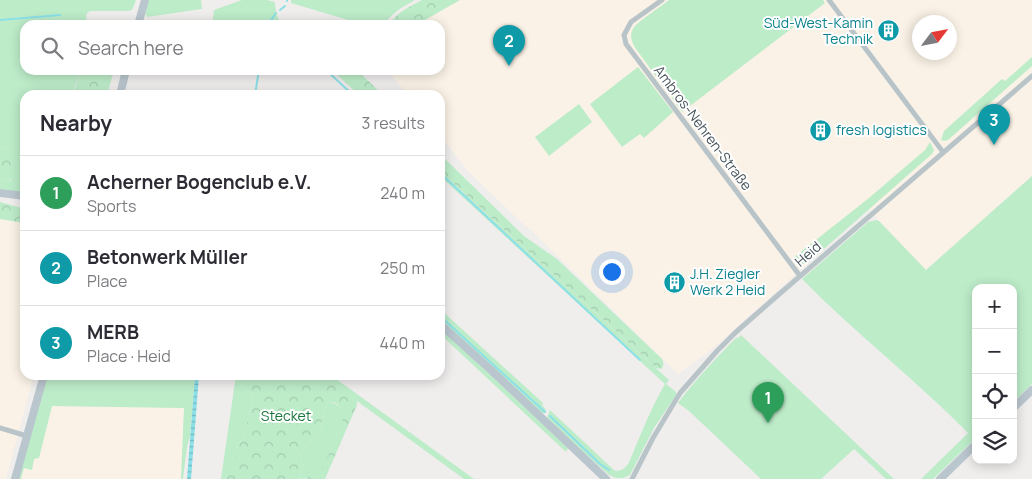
<!DOCTYPE html>
<meta charset="utf-8">
<style>
:root{--surface:#fff;--page:#f2f2f3;--text:#2b2b33;--muted:#7c7c81;--line:#e1e1e2;--accent:#ea580c}
body{margin:0;font-family:Manrope,sans-serif;background:var(--page);color:var(--text)}
.controls{position:absolute;right:15px;bottom:15px;display:grid;overflow:hidden;border-radius:10px;box-shadow:0 2px 12px #0003}
.controls button{width:45px;height:45px;display:grid;place-items:center;padding:0;border:0;border-bottom:1px solid var(--line);background:var(--surface);color:var(--text);font:25px sans-serif}
.compass{position:absolute;left:912px;top:15px;width:45px;height:45px;border-radius:50%;background:var(--surface);box-shadow:0 2px 12px #0003;rotate:58deg}
.you{position:absolute;left:611px;top:271px;width:18px;height:18px;margin:-12px;border:4px solid #fff;border-radius:50%;background:#1a73e8;box-shadow:0 0 0 8px #1a73e833}
.badge{display:grid;place-items:center;width:32px;height:32px;border-radius:50%;background:var(--accent);color:#fff;font-size:16px;font-weight:700}
.pin{position:absolute;translate:-50% -41px;filter:drop-shadow(0 1px 2px #0008)}
.pin::after{content:'';position:absolute;top:26px;width:18px;height:15px;background:inherit;clip-path:polygon(0 0,100% 0,50% 100%)}
.list{margin:0;padding:0;list-style:none}
h2{display:flex;justify-content:space-between;align-items:center;height:65px;margin:0;padding:0 20px;font-size:21px}
h2 small{font-size:16px;font-weight:400;color:var(--muted)}
.list li{display:grid;grid-template-columns:32px 1fr auto;gap:15px;align-items:center;box-sizing:border-box;height:75px;padding:0 20px;border-top:1px solid var(--line)}
.list b{display:block;font-size:19px;white-space:nowrap}
.list p{margin:0;font-size:16px;white-space:nowrap;color:var(--muted)}
.list em{font-size:16px;font-style:normal;color:var(--muted)}
.icon{flex:none;width:28px;height:28px;fill:none;stroke:currentColor;stroke-width:2;stroke-linecap:round;stroke-linejoin:round}
.map{position:relative;flex:none;width:1032px;height:479px;overflow:hidden}
.search{position:absolute;background:var(--surface);box-shadow:0 2px 12px #0003;left:20px;top:20px;width:425px;height:55px;display:flex;align-items:center;gap:12px;box-sizing:border-box;padding:0 18px;border-radius:15px;color:var(--muted);font-size:19px}
.panel{position:absolute;background:var(--surface);box-shadow:0 2px 12px #0003;left:20px;top:90px;width:425px;height:290px;border-radius:15px}
.map>svg:first-child{display:block}
</style>
<div class="map">
<svg width="1032" height="479" viewBox="0 0 1032 479">
<defs>
<pattern id="forest-crowns" width="20" height="18" patternUnits="userSpaceOnUse" patternTransform="scale(1.25)"><rect width="20" height="18" fill="#bdecc9"/><path d="M2 6a3 3 0 1 1 6 0M12 15a3 3 0 1 1 6 0" fill="none" stroke="#a4ccaf"/></pattern>
<pattern id="water-rules" width="6" height="5" patternUnits="userSpaceOnUse" patternTransform="scale(1.25)"><rect width="6" height="5" fill="#8ce0e7"/><path d="M0 2.5h6" fill="none" stroke="#74b8be"/></pattern>
</defs>
<rect width="100%" height="100%" fill="#f0eded"/>
<!-- commercial -->
<path fill="#faf2e6" fill-rule="evenodd" d="M460 0H1032V176L926 270 879 221 869 209 711 350 678 374 531 230 520 221 467 170 440 135V95H408L387 70H440V25H416ZM920 22H950V52H920Z
M0 219 24 223V225H25V375H34L6 479H0Z
M49 406 184 408 181 479H21L24 466Z"/>
<!-- green -->
<path fill="#bdecc9" d="M0 0H136L132 10 128 11H90L87 13 86 18 90 25H25V70H81L72 95H25V153L22 167 23 184H25V193L0 189V180L11 181 9 150 0 147Z
M148 0H201L202 9 147 17 145 12Z
M242 0H267L275 2C275 10 277 18 282 25H212L214 10Z
M291 0H415L401 8 392 15 383 25H365L291 3Z
M669 0H823L825 3 682 112 636 49C624 31 636 24 650 14 656 9 663 5 669 0Z
M1032 57V66L948 140 944 141 941 140 944 131 1002 79 1005 81Z
M638 67 673 112 644 138 640 134 622 147 590 104Z
M579 104 592 122 549 156 535 137Z
M930 142 934 150 932 154 925 160 808 263C801 265 797 264 793 258L869 198 925 150Z
M440 171 669 380 666 384 676 392V395L654 428 630 475 623 478H616L609 475 581 450 547 418 550 410 615 471C623 471 627 467 630 460 641 434 651 408 665 384L640 361 440 176Z
M1032 176V384L1013 402V288H976V438L933 479H921L968 433C915 379 855 333 802 279L868 222 876 220 879 221 926 270Z
M440 309 543 403 542 405 546 410 545 413H541L440 319Z
M440 329 480 365 568 448 566 452 440 334Z
M741 335 894 479H886L854 449 821 479H761L689 411 678 403C696 379 715 359 736 338H738Z
M47 375H195L190 436 187 447 183 479H181L184 408 52 406 39 458 34 459 32 470 24 468 21 479H18Z
M236 375H239L238 379 241 384 251 394 252 405 243 438 237 448 238 466 236 469 225 477 226 479H221Z
M357 394 474 479H464L357 401Z
M328 402C338 402 344 411 343 421 342 430 335 441 331 450 328 456 326 466 320 471 314 476 307 479 299 479L303 467 300 454 306 445 321 429 323 412Z"/>
<!-- forest -->
<path fill="url(#forest-crowns)" d="M422 0H460L416 25H389C397 12 409 7 422 0Z
M81 70H114L107 95H73Z
M332 70H357L383 95H359Z
M0 147 9 150C16 163 14 168 10 181L0 180Z
M440 154 524 236 557 259 662 359C664 363 664 366 661 369L656 368 440 171Z
M0 202 25 209V225H24V223L0 219Z
M239 375H327L336 379 357 394V405L325 479H305L322 469 339 432 343 420 340 409 337 404 333 402H328L323 412 321 429 306 445 300 454 303 467 299 479H226L225 478 228 471 236 469 238 466 235 456 237 448 243 438 252 405 251 394 241 384 238 379Z"/>
<!-- water -->
<path fill="url(#water-rules)" d="M195 375H199L191 479H187Z"/>
<g fill="none" stroke-linecap="round" stroke-linejoin="round">
<!-- stream -->
<path stroke="#8ce0e7" stroke-width="2" d="M287 1V0
M280 10 285 6
M0 20 60 15
M269 25 273 17 276 13
M326 70 353 95
M255 95 259 70
M440 173 640 360
M440 316 545 412
M550 416 600 464 609 470"/>
<!-- street -->
<path stroke="#b9c4c9" stroke-width="5" d="M662 0 631 22 624 35 626 44 800 276
M829 0 943 152
M0 428 27 436
M632 479 653 438 680 393 717 351 736 332 777 296 1032 76"/>
<!-- secondary -->
<path stroke="#bac6ce" stroke-width="8" d="M138 25 145 0
M120 95 126 70
M0 193 25 196
M440 324 491 370 606 479
M1013 408 1032 390
M15 479 44 375
M940 479 976 444"/>
</g>
<!-- icons -->
<defs>
<symbol id="building-disc" viewBox="-11 -11 22 22"><circle r="9.5" fill="#0f9aa8" stroke="#fff"/><path d="M-4-6H4V6H1V3H-1V6H-4ZM-2.5-4.3h1.7v1.8h-1.7ZM.8-4.3h1.7v1.8H.8ZM-2.5-1h1.7V.8h-1.7ZM.8-1h1.7V.8H.8Z" fill="#fff"/></symbol>
</defs>
<g fill-rule="evenodd">
<use href="#building-disc" x="876" y="18" width="25" height="25"/>
<use href="#building-disc" x="808" y="118" width="25" height="25"/>
<use href="#building-disc" x="662" y="270" width="25" height="25"/>
</g>
<g text-anchor="middle" stroke-width="4" stroke-linejoin="round" paint-order="stroke">
<!-- culture labels -->
<g font-size="14" fill="#0d838f" stroke="#fff" text-anchor="start">
<text x="873" y="28" text-anchor="end">Süd-West-Kamin<tspan x="873" dy="16">Technik</tspan></text>
<text x="836" y="135">fresh logistics</text>
<text x="690" y="279">J.H. Ziegler<tspan x="690" dy="16">Werk 2 Heid</tspan></text>
</g>
<!-- street labels -->
<g font-size="14" fill="#465359" stroke="#fff">
<text transform="translate(703 128) rotate(53)" y="5">Ambros-Nehren-Straße</text>
<text transform="translate(808 254) rotate(-41)" y="5">Heid</text>
</g>
<!-- park labels -->
<g font-size="14" fill="#1b773d" stroke="#fff">
<text x="286" y="421">Stecket</text>
</g>
</g>
</svg>
<div class="controls">
<button>+</button>
<button>−</button>
<button><svg class="icon" aria-label="locate" viewBox="0 0 24 24"><circle cx="12" cy="12" r="6"/><path d="M12 2v4M12 18v4M2 12h4M18 12h4"/></svg></button>
<button><svg class="icon" aria-label="layers" viewBox="0 0 24 24"><path d="M12 4l9 5-9 5-9-5zM3 14l9 5 9-5"/></svg></button>
</div>
<svg class="compass" viewBox="-18 -18 36 36"><path d="M0-13l5 13h-10z" fill="#e53935"/><path d="M0 13l5-13h-10z" fill="#7c7c81"/></svg>
<div class="you"></div>
<div class="pin badge" style="left:768px;top:423px;background:#2e9e5b">1</div>
<div class="pin badge" style="left:509px;top:66px;background:#0f9aa8">2</div>
<div class="pin badge" style="left:994px;top:145px;background:#0f9aa8">3</div>
<div class="search"><svg class="icon" aria-label="search" viewBox="0 0 24 24"><circle cx="10" cy="10" r="6"/><path d="M15 15l6 6"/></svg>Search here</div>
<section class="panel">
<h2>Nearby<small>3 results</small></h2>
<ul class="list">
<li><span class="badge" style="background:#2e9e5b">1</span><div><b>Acherner Bogenclub e.V.</b><p>Sports</p></div><em>240 m</em></li>
<li><span class="badge" style="background:#0f9aa8">2</span><div><b>Betonwerk Müller</b><p>Place</p></div><em>250 m</em></li>
<li><span class="badge" style="background:#0f9aa8">3</span><div><b>MERB</b><p>Place · Heid</p></div><em>440 m</em></li>
</ul>
</section>
</div>
